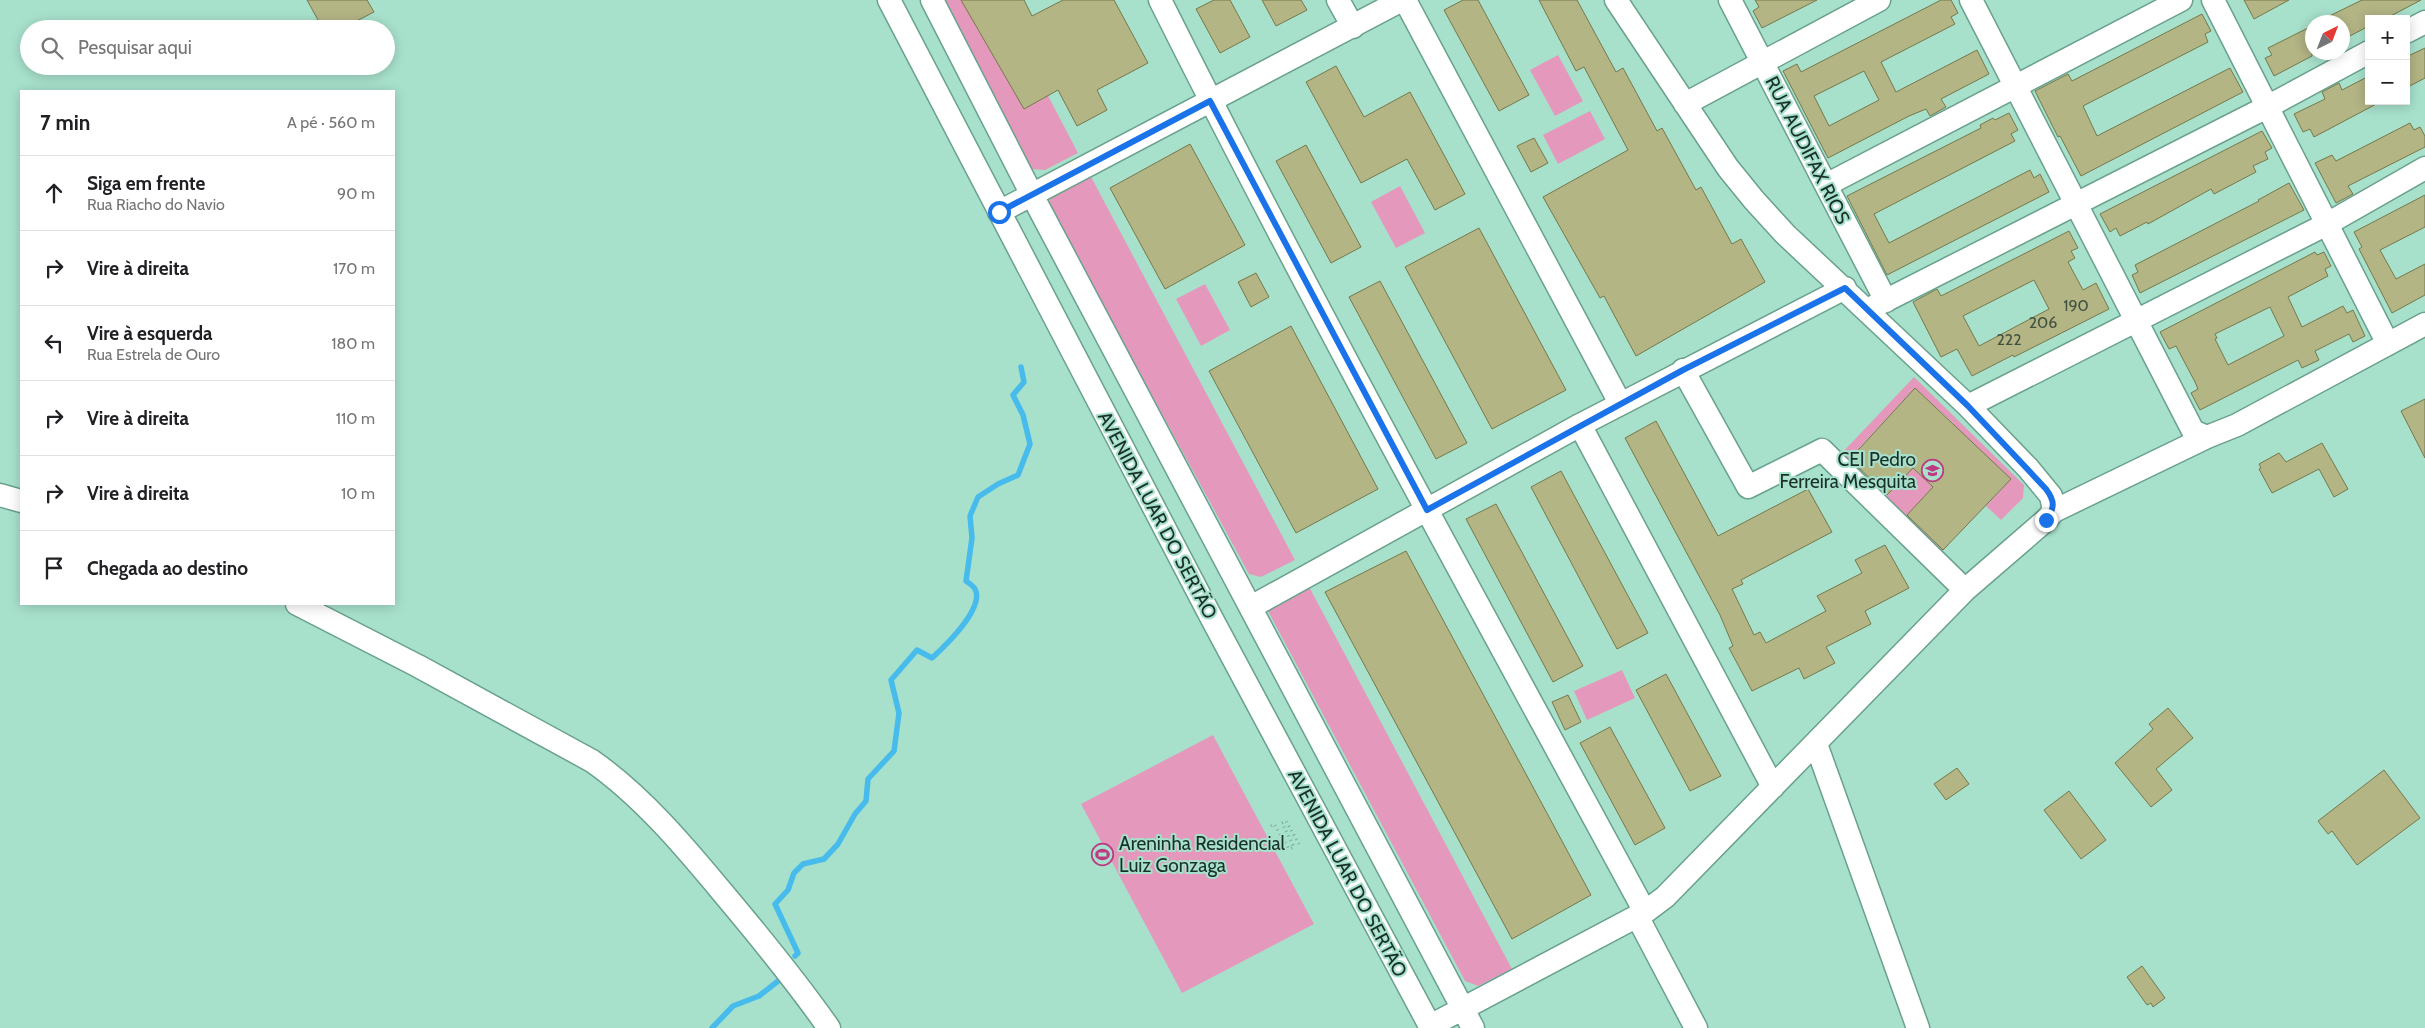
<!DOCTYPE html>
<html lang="pt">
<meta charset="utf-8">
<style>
:root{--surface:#fff;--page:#f6f6f6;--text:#202124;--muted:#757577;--line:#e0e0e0}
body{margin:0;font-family:Cabin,sans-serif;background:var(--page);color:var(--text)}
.controls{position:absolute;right:15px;top:15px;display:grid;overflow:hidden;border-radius:0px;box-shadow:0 2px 12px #0003}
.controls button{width:45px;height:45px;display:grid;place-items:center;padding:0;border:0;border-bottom:1px solid var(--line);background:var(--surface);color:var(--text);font:25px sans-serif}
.compass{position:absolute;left:2305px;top:15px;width:45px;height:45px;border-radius:50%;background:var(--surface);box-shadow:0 2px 12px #0003;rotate:42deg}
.stop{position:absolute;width:15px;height:15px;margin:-11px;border:4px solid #1a73e8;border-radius:50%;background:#fff}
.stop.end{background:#1a73e8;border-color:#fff;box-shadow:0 1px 5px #0008}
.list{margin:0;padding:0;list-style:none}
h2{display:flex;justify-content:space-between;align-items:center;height:65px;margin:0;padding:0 20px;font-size:21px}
h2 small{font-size:16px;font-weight:400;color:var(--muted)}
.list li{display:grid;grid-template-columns:32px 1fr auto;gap:15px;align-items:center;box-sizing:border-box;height:75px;padding:0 20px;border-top:1px solid var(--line)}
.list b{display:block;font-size:19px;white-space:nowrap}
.list p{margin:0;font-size:16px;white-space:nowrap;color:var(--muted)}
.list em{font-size:16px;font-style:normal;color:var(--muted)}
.icon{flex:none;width:28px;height:28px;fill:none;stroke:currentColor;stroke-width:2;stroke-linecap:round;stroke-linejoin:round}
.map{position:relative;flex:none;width:2425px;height:1028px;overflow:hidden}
.search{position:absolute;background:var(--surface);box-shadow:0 2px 12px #0003;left:20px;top:20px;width:375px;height:55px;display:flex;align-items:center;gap:12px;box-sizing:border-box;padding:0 18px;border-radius:28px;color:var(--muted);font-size:19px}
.panel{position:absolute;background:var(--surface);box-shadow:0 2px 12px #0003;left:20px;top:90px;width:375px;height:515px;border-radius:0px}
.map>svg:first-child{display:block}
</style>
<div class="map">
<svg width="2425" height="1028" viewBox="0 0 2425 1028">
<rect width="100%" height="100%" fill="#a7e1cc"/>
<!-- green -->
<path fill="#e499bc" d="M943 0H998L1078 153 1045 170 1031 169Z
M1558 55 1583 101 1555 116 1530 70Z
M1590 111 1605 139 1558 164 1543 135Z
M1090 175 1295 560 1261 577 1249 574 1048 204 1053 194Z
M1400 186 1425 233 1396 248 1371 202Z
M1205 284 1230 330 1201 346 1176 299Z
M1914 377 2024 485 2023 498 2001 520 1986 506 2011 479 1973 443 1948 470 1929 451 1954 424 1915 388 1849 459 1887 496 1913 468 1933 487 1907 515 1943 550 1941 553 1840 455Z
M1306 581 1512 969 1478 986 1465 981 1268 611 1272 602Z
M1622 670 1635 698 1587 720 1574 691Z
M1213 735 1314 924 1182 993 1081 804Z"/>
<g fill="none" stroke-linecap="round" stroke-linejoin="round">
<!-- stream -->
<path stroke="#47bbec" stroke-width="5.5" d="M795 956 798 953 775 904 788 890 794 873 803 864 824 859 838 844 855 814 866 801 868 779 894 751 899 713 891 680 917 650 932 658C945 646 985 608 975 589 973 586 969 583 966 581L972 538 970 516 978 497 998 484 1018 475 1030 444 1023 415 1013 395 1024 382 1021 367
M712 1028 733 1006 759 996 778 981"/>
</g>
<!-- building -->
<path fill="#b3b585" stroke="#76784a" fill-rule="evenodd" d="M307 0H367L374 12 341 29H323Z
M961 0H1024L1032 16 1063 0H1114L1148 63 1097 90 1107 110 1077 126 1058 90 1024 109Z
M1214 0H1230L1250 37 1220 53 1196 9Z
M1262 0H1301L1307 10 1276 26Z
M1463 0H1478L1529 95 1499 111 1444 10Z
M1539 0H1577L1616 72 1623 68 1657 131 1662 128 1696 190 1701 187 1732 244 1741 239 1765 282 1636 356 1604 296 1600 298 1543 197 1628 150 1584 67 1576 71Z
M1755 0H1817L1762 28 1753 11 1759 7Z
M1941 0H1951L1958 13 1951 17 1955 24 1881 62 1896 92 1977 50 1989 74 1941 99 1946 107 1930 116 1926 109 1909 116 1828 158 1783 71 1797 64 1801 72ZM1864 71 1879 100 1829 126 1814 96Z
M2244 0H2289L2254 19Z
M2362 0H2421L2385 19H2369V26L2342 40V22H2317Z
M2202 14 2211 31 2205 34 2208 42 2083 106 2097 136 2230 68 2243 92 2081 176 2060 136 2058 137 2035 91 2068 74 2072 81Z
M2312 26V56L2274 76 2265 58 2272 55 2268 48Z
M2425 48V78L2406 88V57Z
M1336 66 1364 117 1410 92 1465 194 1435 210 1407 159 1361 183 1306 82Z
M2369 76V101H2382L2314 137 2310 129 2303 132 2294 114 2325 99 2322 92 2339 83 2342 90Z
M2009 113 2018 130 2011 134 2015 141 1874 214 1889 243 2030 170 2034 178 2040 174 2049 192 1887 275 1847 196 1981 128 1980 125 1993 118 1995 120Z
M2410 123 2414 130 2420 127 2425 136V147L2348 186 2353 194 2336 203 2315 163 2332 155 2336 161Z
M2262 131 2272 148 2265 152 2268 159 2253 166 2256 172 2214 194 2211 189 2148 224 2147 222 2120 236 2116 228 2110 232 2100 214Z
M1534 138 1548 163 1531 172 1517 146Z
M1190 144 1245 245 1165 289 1110 188Z
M1306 145 1361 247 1331 263 1276 161Z
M2289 183 2304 210 2140 293 2132 275 2138 272 2135 265 2259 201 2258 200Z
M2425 195V227L2380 250 2396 279 2425 264V295L2392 313 2359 249 2362 247 2354 232Z
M1479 228 1566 390 1492 429 1405 267Z
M2069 231 2078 248 2071 251 2075 258 2068 262 2083 290 2096 283 2109 309 2014 357 2013 355 1972 376 1957 349 1941 357 1913 302 1937 289 1941 296ZM2034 280 2049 309 1979 346 1963 316Z
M2315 252 2317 255 2324 252 2331 266 2325 269 2328 276 2288 297 2302 327 2343 306 2347 313 2353 310 2365 336 2353 342 2349 334 2315 351 2319 360 2302 368 2298 360 2200 410 2191 393 2198 389 2195 382 2176 346 2169 349 2160 332ZM2270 307 2284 336 2228 365 2215 339 2217 338 2215 334Z
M1256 273 1269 297 1251 307 1238 282Z
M1380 281 1467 443 1436 459 1349 297Z
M1291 326 1378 489 1296 533 1209 371Z
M1915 388 2011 479 1943 550 1907 515 1933 487 1913 468 1887 495 1850 459Z
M2425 399V458L2401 411Z
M1656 421 1718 536 1808 489 1832 532 1741 580 1743 584 1732 589 1754 635 1760 632 1766 643 1826 611 1817 596 1862 573 1855 560 1885 545 1909 588 1865 611 1871 624 1826 647 1835 663 1804 679 1799 668 1752 691 1729 648 1733 646 1720 615 1625 438Z
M2322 443 2348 489 2334 497 2319 469 2272 493 2259 469 2261 468 2259 464 2279 453 2286 462Z
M1561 471 1648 633 1617 649 1531 487Z
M1496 504 1583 666 1553 682 1466 519Z
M1406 551 1591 895 1512 939 1325 592Z
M1666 674 1721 776 1690 791 1636 690Z
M1568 695 1581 722 1565 730 1552 702Z
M2168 708 2193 738 2156 769 2172 790 2151 807 2115 763 2153 729 2149 724Z
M1610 727 1665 828 1635 845 1580 743Z
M1957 768 1969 784 1946 800 1934 784Z
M2384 770 2420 818 2357 865 2332 831 2328 834 2318 821Z
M2069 791 2106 840 2081 859 2044 810Z
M2142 966 2165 998 2153 1007 2151 1003 2147 1005 2127 977Z"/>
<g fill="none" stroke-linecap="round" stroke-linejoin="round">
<defs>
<path id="minor" d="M889 0 1211 617 1431 1028
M932 0 1032 195 1473 1028
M1160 0C1314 308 1481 609 1645 912
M1338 0 1353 27
M1405 0 1620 403
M1730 0 1886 301
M1971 0 2193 431 2207 437 2237 425 2425 324
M2213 0 2388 344
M2406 32 2425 22
M1685 104 1879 0
M1826 185 2181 0
M999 212 1402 0
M1867 310 2267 107 2369 52
M1683 370 1748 487 1822 450 1965 590
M1968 406 2327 224 2425 168
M1580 425 1773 787
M0 495 21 501
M2054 511 2207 437
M297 604 418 666 592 761C642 796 684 846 723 893 760 937 796 981 829 1028
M1251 607 1580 425 1845 288
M1816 744 1918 1028
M1637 916 1696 1028
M1430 1026 1645 912 1665 897 1965 590 2046 520 2054 511 2051 496 2028 468 1968 406 1785 234 1754 200 1728 168 1616 0"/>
</defs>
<!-- minor casing -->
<use href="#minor" stroke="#69a18d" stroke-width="25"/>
<!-- path -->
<path stroke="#78a696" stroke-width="3" stroke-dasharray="1 4" stroke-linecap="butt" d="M1271 826 1274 824 1289 849 1294 847 1282 823 1286 821 1299 844"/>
<!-- minor -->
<use href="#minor" stroke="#fff" stroke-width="22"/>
</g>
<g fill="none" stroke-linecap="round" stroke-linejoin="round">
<!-- route -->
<path stroke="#1a73e8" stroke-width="6" d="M999 212 1210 101 1427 510 1683 370 1845 288 1968 406 2046 489C2055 501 2055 508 2046 520"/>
</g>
<!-- icons -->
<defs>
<symbol id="school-ring" viewBox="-11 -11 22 22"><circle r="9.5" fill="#a7e1cc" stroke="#bd3a83" stroke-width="1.5"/><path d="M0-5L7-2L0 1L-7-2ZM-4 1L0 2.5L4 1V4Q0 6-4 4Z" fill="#bd3a83"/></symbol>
<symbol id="stadium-ring" viewBox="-11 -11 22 22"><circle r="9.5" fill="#a7e1cc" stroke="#bd3a83" stroke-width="1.5"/><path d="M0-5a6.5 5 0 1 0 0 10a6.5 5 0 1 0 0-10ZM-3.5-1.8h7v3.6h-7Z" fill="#bd3a83"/></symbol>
</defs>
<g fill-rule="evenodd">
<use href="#school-ring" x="1920" y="458" width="25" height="25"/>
<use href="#stadium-ring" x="1090" y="842" width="25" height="25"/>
</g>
<g text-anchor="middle" stroke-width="4" stroke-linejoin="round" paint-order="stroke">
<!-- number labels -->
<g font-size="16" fill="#405140">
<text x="2076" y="311">190</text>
<text x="2043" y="328">206</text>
<text x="2009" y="345">222</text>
</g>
<!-- street labels -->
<g font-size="19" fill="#193029" stroke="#a7e1cc">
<text transform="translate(1808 150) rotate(63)" y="7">RUA AUDIFAX RIOS</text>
<text transform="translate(1158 515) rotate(62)" y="7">AVENIDA LUAR DO SERTÃO</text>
<text transform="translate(1348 873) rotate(62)" y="7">AVENIDA LUAR DO SERTÃO</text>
</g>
<!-- poi labels -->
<g font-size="19" fill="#193029" stroke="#a7e1cc" text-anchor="end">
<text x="1916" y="466">CEI Pedro<tspan x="1916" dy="22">Ferreira Mesquita</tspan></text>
<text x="1119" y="850" text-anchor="start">Areninha Residencial<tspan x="1119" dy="22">Luiz Gonzaga</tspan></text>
</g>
</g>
</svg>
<div class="controls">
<button>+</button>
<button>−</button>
</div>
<svg class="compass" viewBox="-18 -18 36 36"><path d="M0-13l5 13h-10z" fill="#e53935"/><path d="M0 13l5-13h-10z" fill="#757577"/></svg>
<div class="stop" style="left:999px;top:212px"></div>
<div class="stop end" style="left:2046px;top:520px"></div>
<div class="search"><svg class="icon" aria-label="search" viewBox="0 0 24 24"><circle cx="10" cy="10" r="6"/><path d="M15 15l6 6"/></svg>Pesquisar aqui</div>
<section class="panel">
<h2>7 min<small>A pé · 560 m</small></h2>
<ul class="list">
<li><svg class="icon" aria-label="ahead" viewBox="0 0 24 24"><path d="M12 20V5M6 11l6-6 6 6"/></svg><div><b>Siga em frente</b><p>Rua Riacho do Navio</p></div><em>90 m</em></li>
<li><svg class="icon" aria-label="right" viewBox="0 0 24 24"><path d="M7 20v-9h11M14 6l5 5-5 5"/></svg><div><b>Vire à direita</b></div><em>170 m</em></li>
<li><svg class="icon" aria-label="left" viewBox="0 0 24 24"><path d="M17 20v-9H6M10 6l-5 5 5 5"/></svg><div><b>Vire à esquerda</b><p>Rua Estrela de Ouro</p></div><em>180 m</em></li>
<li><svg class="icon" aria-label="right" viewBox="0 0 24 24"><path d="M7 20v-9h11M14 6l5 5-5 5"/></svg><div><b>Vire à direita</b></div><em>110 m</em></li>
<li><svg class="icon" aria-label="right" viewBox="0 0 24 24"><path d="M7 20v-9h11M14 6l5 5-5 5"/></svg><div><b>Vire à direita</b></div><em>10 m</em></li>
<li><svg class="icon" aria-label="arrive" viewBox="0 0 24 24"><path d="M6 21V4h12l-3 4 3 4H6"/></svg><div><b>Chegada ao destino</b></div></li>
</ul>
</section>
</div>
